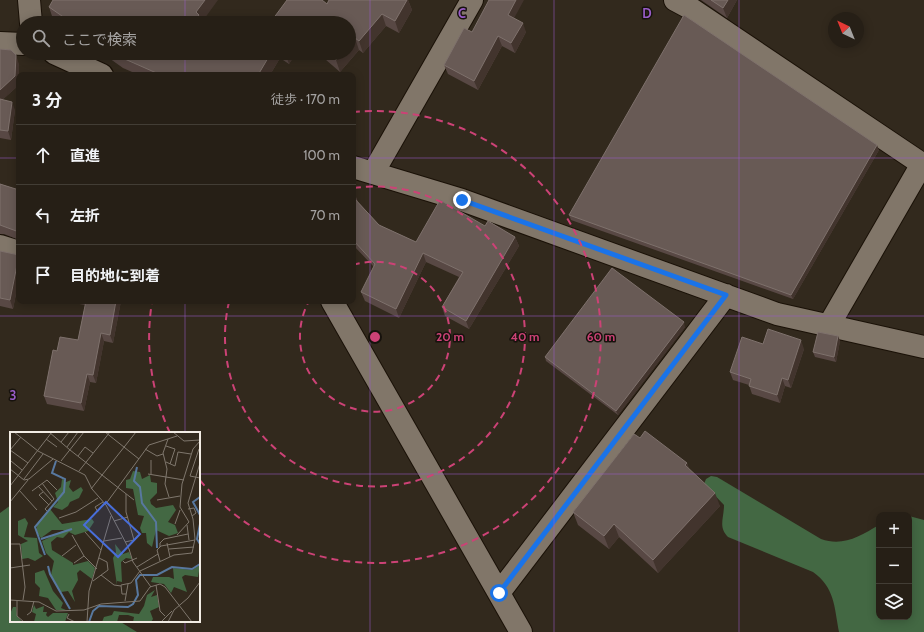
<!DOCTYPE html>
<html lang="ja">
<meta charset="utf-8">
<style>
:root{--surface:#261f16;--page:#2e271f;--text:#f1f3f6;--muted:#a4a2a1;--line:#423d35}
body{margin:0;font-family:Cabin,"Noto Sans JP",sans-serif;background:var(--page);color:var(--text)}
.controls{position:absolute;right:12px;bottom:12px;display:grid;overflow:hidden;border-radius:8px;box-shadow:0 2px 10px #0003}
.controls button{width:36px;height:36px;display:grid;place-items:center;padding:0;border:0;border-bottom:1px solid var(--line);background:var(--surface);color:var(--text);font:20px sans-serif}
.compass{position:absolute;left:828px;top:12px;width:36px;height:36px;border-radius:50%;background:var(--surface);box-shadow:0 2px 10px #0003;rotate:317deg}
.stop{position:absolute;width:12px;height:12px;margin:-9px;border:3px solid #1a73e8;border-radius:50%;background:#fff}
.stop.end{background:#1a73e8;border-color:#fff;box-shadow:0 1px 4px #0008}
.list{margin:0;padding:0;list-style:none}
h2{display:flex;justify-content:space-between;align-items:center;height:52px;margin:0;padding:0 16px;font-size:17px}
h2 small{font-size:13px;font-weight:400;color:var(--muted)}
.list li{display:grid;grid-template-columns:26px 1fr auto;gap:12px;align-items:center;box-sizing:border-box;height:60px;padding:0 16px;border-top:1px solid var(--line)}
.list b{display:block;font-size:15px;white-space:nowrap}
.list em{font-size:13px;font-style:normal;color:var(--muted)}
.icon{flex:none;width:22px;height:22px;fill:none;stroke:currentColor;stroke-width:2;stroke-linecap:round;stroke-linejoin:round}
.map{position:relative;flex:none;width:924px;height:632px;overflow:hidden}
.search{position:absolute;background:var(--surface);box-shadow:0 2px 10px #0003;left:16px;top:16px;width:340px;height:44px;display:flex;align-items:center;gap:10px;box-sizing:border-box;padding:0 14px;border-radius:22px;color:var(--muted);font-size:15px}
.panel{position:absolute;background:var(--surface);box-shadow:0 2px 10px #0003;left:16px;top:72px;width:340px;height:232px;border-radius:8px}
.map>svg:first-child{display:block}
</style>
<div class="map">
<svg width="924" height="632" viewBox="0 0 924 632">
<rect width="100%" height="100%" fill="#32291d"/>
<!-- forest -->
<path fill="#436843" d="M711 476 717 477 821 539C843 547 860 536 879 525V617H909V516L924 520V632H839C834 606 835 588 813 572L728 537C718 527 724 518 724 505L704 484 706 479Z
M11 505V621H119L137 632H0V513Z"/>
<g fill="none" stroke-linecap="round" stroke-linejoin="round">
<defs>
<path id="minor" d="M29 0 31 23
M675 0 690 8 922 164 829 325
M0 43 23 44
M54 53 102 75
M353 167 462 200 777 314 924 347
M373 173 472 0
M0 246 19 252
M332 301 521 632
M499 593 726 295"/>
</defs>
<!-- minor casing -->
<use href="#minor" stroke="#1a1107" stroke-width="24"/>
<!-- minor -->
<use href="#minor" stroke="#817669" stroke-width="22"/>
</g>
<!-- wall -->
<path fill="#584844" d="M329 0H408L412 10 399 33 386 26 363 53 359 50 340 72 318 53H349L327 4Z
M701 0H737L727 18Z
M49 7 202 22V23H59L53 19Z
M514 18 526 32 515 53 502 46 478 90 448 74 444 65 472 32Z
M0 49 19 64V85L2 100 15 110 11 140 0 138Z
M102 53H296L289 64 280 58 270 75H139L123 68Z
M879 150 793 299 571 220 569 215Z
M0 184 19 190V240L4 234H0Z
M353 194 356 197 358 202 379 225 416 242 485 226 515 237 519 246 469 329 445 316 442 307 459 277 426 262 399 318 365 301 361 292 374 267 353 245Z
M0 251 19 256V279L13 309 0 306Z
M74 301H121L113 343 104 341 96 383 90 382 84 411 47 404 44 396 57 351 78 340 85 305 74 303Z
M685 327 618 415 546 361 545 357Z
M838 336 840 341 836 362 815 357 813 352Z
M763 344 804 349 791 388 785 386 780 403 752 394 749 385 733 380 730 372Z
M640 438 687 463 689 469 720 506 658 573 619 537 609 549 578 525 573 512Z"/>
<!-- shaded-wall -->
<path fill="#42342d" d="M205 0H218L202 22V23H194V22L196 12Z
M407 0H408L412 10 399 33 395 21Z
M516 0H524L511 24 508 15Z
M728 0H737L727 18 723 8Z
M382 14 386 26 363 53 359 41Z
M523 23 526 32 515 53 511 43Z
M498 36 502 46 478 90 474 81Z
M355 38 359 50 340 72 336 60 342 53H349V45Z
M271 53H278L280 58 270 75H258Z
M285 53H296L289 64Z
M16 55 19 64V85L0 102V90Z
M12 102 15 110 11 140 8 131Z
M877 145 879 150 793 299 791 295Z
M515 237 519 246 469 329 466 321Z
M423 253 426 262 399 318 396 309Z
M19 255V279L13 309 10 300Z
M116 301H121L113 343 110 335Z
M684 322 685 327 618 415 616 411Z
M101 333 104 341 96 383 93 375Z
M838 336 840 341 836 362 834 357Z
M801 340 804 349 791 388 788 380Z
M87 374 90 382 84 411 81 403Z
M782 378 785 386 780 403 777 395Z
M687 463 692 476 685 465Z
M715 493 720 506 658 573 653 560Z
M614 524 619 537 609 549 604 536Z"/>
<!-- building -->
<path fill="#685a55" stroke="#7e716c" d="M53 0H205L196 12 199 15 194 22 195 23H72L49 7Z
M287 0H322L327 4 329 0H407L395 21 382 14 359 41 355 38 349 45V23H270Z
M489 0H516L508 15 523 23 511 43 498 36 474 81 444 65 464 28 472 32Z
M711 0H728L723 8Z
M684 15 877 145 791 295 569 215Z
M0 49 11 50 16 55 15 76 0 90Z
M114 53H271L258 75H161L118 56Z
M327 53H342L336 60Z
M0 99 12 102 8 131 0 130Z
M0 184 19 190V232L0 225Z
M353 194 356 197 354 198 379 225 416 242 440 200 485 226 488 221 515 237 466 321 442 307 463 272 423 253 396 309 361 292 375 264 353 240Z
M0 251 19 255 10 300 0 298Z
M612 268 684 322 616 411 545 357Z
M86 301H116L110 335 101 333 93 375 87 374 81 403 44 396 53 350 57 351 60 337 78 340Z
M768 329 801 340 788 380 782 378 777 395 749 386 751 379 730 372 742 337 763 344Z
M818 332 838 336 834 357 813 352Z
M645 431 687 463 685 465 715 493 653 560 614 524 604 536 573 512 634 434 640 438Z"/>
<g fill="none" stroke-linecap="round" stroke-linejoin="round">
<!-- route -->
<path stroke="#1a73e8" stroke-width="5" d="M462 200 726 295 499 593"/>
</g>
<!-- grid -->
<path fill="none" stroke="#995cc8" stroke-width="1" stroke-opacity="0.55" d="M185 0V23M370 0V632M554 0V632M739 0V632M185 53V75M0 158H19M353 158H924M185 301V433M0 316H924M0 474H11M199 474H924M185 621V632"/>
<!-- distance rings -->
<g fill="none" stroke="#cc4276" stroke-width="2" stroke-dasharray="7 5">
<path d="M353 265A75 75 0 1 1 309 301"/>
<path d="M354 188A150 150 0 1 1 229 302"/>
<path d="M170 433A226 226 0 0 1 152 302M353 112A226 226 0 1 1 199 479"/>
</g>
<!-- overview -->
<g transform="translate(10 432)">
<rect width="190" height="190" fill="#32291d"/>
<path d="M123 39 130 40 132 47 140 43 141 50 147 51V61L140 68 141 72 146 76 163 73 166 78 158 90 165 93 168 101 159 104 146 98 142 115 137 111 136 101H132L130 96 134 84 128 83 123 57 116 56V48L120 47ZM52 47 55 48 54 51 61 48 59 55 63 60 71 55 73 58 69 66 60 70 58 74 52 78 43 75 48 70 45 61 51 55ZM40 77 52 92 82 87 84 90 78 99 65 103 59 100 53 106 47 105 41 110 42 118 63 131V133L78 129 85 136 82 147 70 138 67 141 68 148 62 159 65 170 58 159 51 160 41 143 44 129 36 121 32 109 55 98H42L31 106 26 99 28 90ZM15 86 18 91 14 105 27 106 29 121 33 124 25 129 18 126 12 127 11 112 18 109 8 103V89ZM105 112 113 122 119 120 122 127 116 126 111 130 112 150 107 149V153L103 126 106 120ZM190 133 188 145 175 143 172 145 177 160 164 155 161 161 154 152 141 150 143 145H159L164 147 163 136 182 138ZM34 138 43 159 53 171 51 176 56 178H46L38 166 29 164 30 156 25 151V141ZM145 158 141 165 147 163 149 175 140 179 143 187 141 190H123L124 185 118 183H109L107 190H92L94 185 102 183 104 179 129 182 134 174 137 163ZM24 173 26 177 34 174 33 180H37L36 183 38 185 43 181H58L55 190H24L26 182 22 180ZM3 175H6L7 184 12 190H1L0 182Z" fill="#436843"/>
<path fill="none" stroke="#58789f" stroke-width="2" d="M127 35 124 49 130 55 132 71 146 90 147 116M190 65 183 70 190 83M190 92 187 107 190 112M31 107 62 97M35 123 25 95 54 60 55 47 42 41 46 29M38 134 40 142 60 177M79 190 83 179 89 174 118 175 123 172 128 163 126 148 130 143H147L162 135 182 137 190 132"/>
<path fill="none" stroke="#7f776d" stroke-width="1" d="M4 0 28 19 75 43 82 57 96 73 119 117 123 130 141 155M39 0 60 18M95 0 129 27M163 0 174 9 190 8M11 5 0 18 18 31M36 7 47 15M158 7 153 21 157 37 155 52 159 65M51 10 59 0M156 14 165 17 160 32M57 15 68 0M135 17 147 24 153 22M189 17 180 44 190 46M60 18 124 68M68 24 75 15 83 21M1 29 12 38M51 29 74 0M156 30 165 34 168 20 181 22M0 37 14 48 19 47 43 27M69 39 100 0M138 42 174 48M141 42V28M14 47 33 22M32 51 44 67 35 77 37 79M0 54 42 0M28 54 42 69M81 57 126 0M9 58 27 78M22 59 37 48 47 58M33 60 29 63 39 73M147 68 170 64M0 70 18 48M95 73 139 13 167 4M178 77 184 76 186 81 182 84M88 80 85 75 93 70M49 86 66 80 88 66M104 89 118 85M165 92 170 78M177 93 179 108M75 100 91 118M62 103 74 124 87 137M167 103 179 90 170 75 172 52 183 17 190 9M94 109 112 106M115 110 124 108 116 80V62M157 111 160 125M0 112H10L15 155 13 168M150 115V111L154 107 178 102M159 117 184 115M52 124 66 113M113 129 115 131 127 126M150 129 147 118 151 114 185 108M64 131 74 124M127 135 148 122M0 136 20 133M130 139 164 123 182 121 185 107 183 87 178 71 190 31M91 143 104 153 111 154M83 149 98 138 97 130 89 126M146 153 150 179 155 184M116 162H112L111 153 121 151 130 139M0 168 29 170 46 179 74 178 91 172 130 169 140 155 150 152 155 155 182 190M7 168V184L14 190M115 169 118 152M59 182 57 186 65 190M17 183 21 180 24 169M77 190 79 159 101 84M151 190 162 179M158 190 164 178 178 166 190 150"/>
<path fill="#486eda" fill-opacity="0.15" stroke="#486eda" stroke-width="2" d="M96 70 130 102 108 125 74 93Z"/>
<rect width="190" height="190" fill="none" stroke="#f2ece4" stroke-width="2"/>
</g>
<g font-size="13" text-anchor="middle" font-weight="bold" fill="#995cc8" stroke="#17120d" stroke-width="3" stroke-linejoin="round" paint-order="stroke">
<text x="462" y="18">C</text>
<text x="647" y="18">D</text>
<text x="13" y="400">3</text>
</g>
<circle cx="375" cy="337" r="6" fill="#cc4276" stroke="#17120d" stroke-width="2"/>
<g font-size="12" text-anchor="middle" font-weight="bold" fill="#cc4276" stroke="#17120d" stroke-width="3" stroke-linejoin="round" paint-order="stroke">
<text x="450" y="341">20 m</text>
<text x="525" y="341">40 m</text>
<text x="601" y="341">60 m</text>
</g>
</svg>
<div class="controls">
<button>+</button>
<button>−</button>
<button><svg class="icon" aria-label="layers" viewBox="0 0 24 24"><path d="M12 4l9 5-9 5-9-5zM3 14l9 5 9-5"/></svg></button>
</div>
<svg class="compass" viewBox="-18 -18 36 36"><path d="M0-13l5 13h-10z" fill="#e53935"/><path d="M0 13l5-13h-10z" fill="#a4a2a1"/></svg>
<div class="stop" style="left:499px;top:593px"></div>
<div class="stop end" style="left:462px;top:200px"></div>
<div class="search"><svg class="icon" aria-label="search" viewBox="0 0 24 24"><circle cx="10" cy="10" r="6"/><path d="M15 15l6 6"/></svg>ここで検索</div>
<section class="panel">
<h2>3 分<small>徒歩 · 170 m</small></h2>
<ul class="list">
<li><svg class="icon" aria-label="ahead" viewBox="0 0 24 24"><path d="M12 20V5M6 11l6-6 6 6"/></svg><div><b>直進</b></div><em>100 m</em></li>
<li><svg class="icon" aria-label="left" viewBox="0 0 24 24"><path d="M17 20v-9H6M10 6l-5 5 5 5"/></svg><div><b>左折</b></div><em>70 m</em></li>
<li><svg class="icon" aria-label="arrive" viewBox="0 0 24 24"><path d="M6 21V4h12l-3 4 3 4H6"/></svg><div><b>目的地に到着</b></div></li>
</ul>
</section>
</div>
